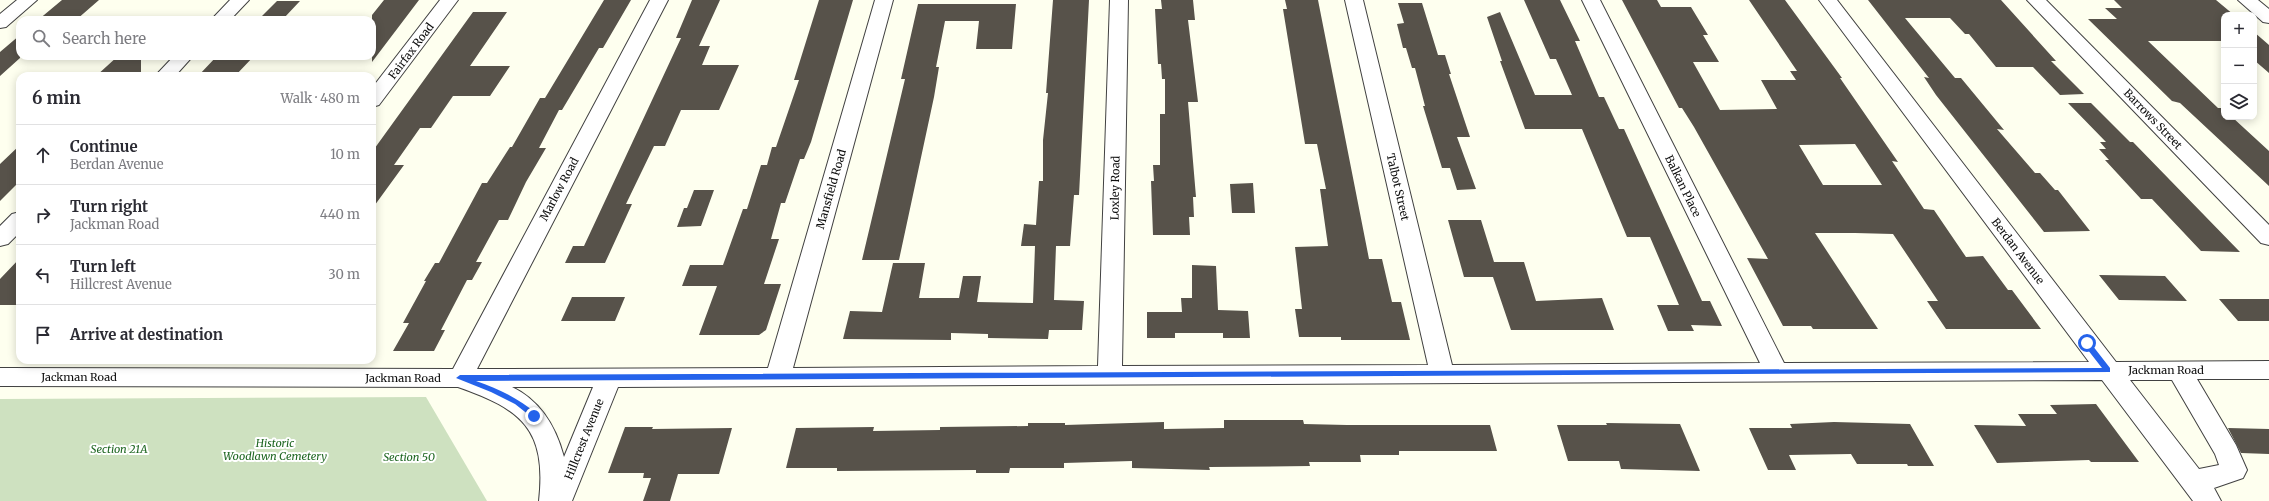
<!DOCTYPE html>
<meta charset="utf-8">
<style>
:root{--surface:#fff;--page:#f7f7f7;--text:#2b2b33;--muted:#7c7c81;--line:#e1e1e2}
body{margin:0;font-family:Merriweather,serif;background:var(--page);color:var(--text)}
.controls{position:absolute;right:12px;top:12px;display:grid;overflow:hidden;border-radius:8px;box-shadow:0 2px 10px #0003}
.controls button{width:36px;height:36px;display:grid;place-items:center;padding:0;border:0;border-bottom:1px solid var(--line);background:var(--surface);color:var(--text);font:20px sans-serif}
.stop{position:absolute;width:12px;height:12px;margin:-9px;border:3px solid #2563eb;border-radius:50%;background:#fff}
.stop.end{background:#2563eb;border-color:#fff;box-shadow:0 1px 4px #0008}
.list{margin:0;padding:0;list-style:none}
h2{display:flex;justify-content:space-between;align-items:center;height:52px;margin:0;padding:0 16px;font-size:17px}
h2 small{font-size:13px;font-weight:400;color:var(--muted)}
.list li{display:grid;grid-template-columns:26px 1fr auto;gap:12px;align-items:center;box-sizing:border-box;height:60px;padding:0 16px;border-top:1px solid var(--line)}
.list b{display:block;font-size:15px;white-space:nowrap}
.list p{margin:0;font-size:13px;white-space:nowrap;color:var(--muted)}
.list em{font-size:13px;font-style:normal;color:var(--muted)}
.icon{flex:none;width:22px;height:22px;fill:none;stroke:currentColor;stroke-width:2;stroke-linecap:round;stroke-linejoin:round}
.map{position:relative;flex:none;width:2269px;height:501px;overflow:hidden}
.search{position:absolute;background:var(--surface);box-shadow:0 2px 10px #0003;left:16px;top:16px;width:360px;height:44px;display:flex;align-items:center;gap:10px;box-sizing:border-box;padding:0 14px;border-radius:12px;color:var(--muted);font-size:15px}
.panel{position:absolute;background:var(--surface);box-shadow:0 2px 10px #0003;left:16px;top:72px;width:360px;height:292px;border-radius:12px}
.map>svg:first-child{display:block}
</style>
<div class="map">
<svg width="2269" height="501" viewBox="0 0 2269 501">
<rect width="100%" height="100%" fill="#feffef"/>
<!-- cemetery -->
<path fill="#cee1c0" d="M426 397 487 501H0V399Z"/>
<!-- building -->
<path fill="#57524a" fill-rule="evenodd" d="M62 0H99L76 20H38Z
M384 0H419L372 62V15Z
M604 0H631L603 48H599L562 110H559L539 148H546L526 182 508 220H499L476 262H482L472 280H467L441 330H445L434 351H393L409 323H403L426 281H424L435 263H439L482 183H487L510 147H512L540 98H545Z
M692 0H720L699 46H710L702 65H739L719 110H681L665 146H654L626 204H632L605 263H565L573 246H584L681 38H676Z
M819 0H853L811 142 804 159H800L785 203H781L771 239H779L764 284H781L766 330 759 335H699L717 286H682L690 265H723L743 209H747L761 165H767L772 147H776L799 80H794Z
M1053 0H1089L1079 195H1074L1070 246H1056L1054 300 1084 301 1082 330H1049L1048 339 988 338V334L951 333V340L843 339 850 311 882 312 893 263H925L919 298H959L963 276H981L977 302 1033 303 1035 246H1021L1024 224 1036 225 1039 181H1043V140L1048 93H1046Z
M1161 0H1193L1195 20H1188L1198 102H1188L1196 197H1193L1194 217H1189L1190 235H1153L1151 181H1154L1153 165H1160V114H1165V79H1162L1161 64H1158L1155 9H1162Z
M1285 0H1318L1369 259H1382L1392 302H1401L1410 340H1341V337H1299L1295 309H1302L1295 247 1328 246 1320 189H1326L1317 144H1305L1283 9H1287Z
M1524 0H1560L1580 41H1575L1599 97H1604L1619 129H1624L1702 301H1710L1722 326 1691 325 1694 331H1668L1657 305H1679L1650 237H1627L1582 129H1525L1500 61H1502L1487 17 1500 12 1535 95H1572L1556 59H1550Z
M1622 0H1657L1661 7H1691L1708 35H1703L1719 62H1693L1720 110 1777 109 1761 80H1796L1790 71H1797L1749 0H1785L1842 78H1840L1898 162 1892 161 1924 209 1934 210 1966 257 1983 256 2008 290H2012L2041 329H1946L1927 301H1938L1893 234 1855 233H1815L1878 329H1813L1811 326H1783L1747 258 1768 259 1694 127 1682 108H1679ZM1855 144 1882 185H1823L1799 145Z
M1868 0H2001L2056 61H2051L2084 94 2060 95 2033 67H1996L1969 34H1965L1950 18H1905L1955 78H1961L2004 130 1997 129 2035 173H2040L2055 190H2058L2090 231 2044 232 1936 95 1924 77 1929 78Z
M2114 0H2216L2234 15H2224V41H2148L2218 108H2224V117H2232L2269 151V186L2180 103 2172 101 2088 19H2117L2105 8H2122Z
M277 1H300L284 18H260Z
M1398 3H1422L1438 55H1445L1451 74H1449L1470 137H1457L1476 189 1457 190 1450 168H1442L1423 106H1425L1415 68H1412L1406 48H1403L1397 24 1404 23Z
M918 4H1016L1012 49H976L979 21H945L936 67H939L934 97 899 260H862L905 79H901Z
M473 12H507L470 66H510L490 96H453L431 128H420L394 165H404L372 209V152Z
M2254 32 2269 45V73L2254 60Z
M20 35V58L0 76V52Z
M118 56H141V76H96Z
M217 56H254L235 76H198Z
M2068 103H2091L2130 142H2133L2240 252 2201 251 2152 199H2141L2105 160H2109L2099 149H2106L2100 142H2106Z
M20 145V181L0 201V164Z
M1253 183 1255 213H1232L1230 184Z
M694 190H714L701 226 677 227 684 208H687Z
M1448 220H1481L1494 262H1524L1536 301 1602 298 1614 330H1511L1493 277H1464Z
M20 258V305H0V279Z
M1192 265 1216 266 1218 310 1248 311 1250 338H1223V333H1175V338H1147V312H1182L1181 298H1192Z
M2099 275 2165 276 2187 301 2119 300Z
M572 297H625L615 321H561Z
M2219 299H2269V321H2238Z
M2096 404 2139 462H2091L2089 460 1997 463 1974 425 2026 426 2018 414H2057L2050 405Z
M1224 420H1303L1304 424 1347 425H1490L1497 451H1399V455H1360L1361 462H1309L1310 466 1209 467 1210 470 1132 468V461L1064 463V468H1010L1009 473H976V470L837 471V468H786L796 428 874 427 873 431 940 430V427L1028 426V423H1065V425L1164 422V429L1224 428Z
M1834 422 1910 424 1934 466H1908L1907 464H1857L1851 454 1789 455 1796 470H1768L1749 428H1792L1790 424Z
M1606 423 1680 424 1700 471 1621 469 1619 461H1568L1557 425H1607Z
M625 427H653L652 429 732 428 719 474H678L670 501H643L651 478H643L644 473H608Z
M2228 428 2269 429V454L2241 453Z"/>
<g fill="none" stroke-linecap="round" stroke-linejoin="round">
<defs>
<path id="minor" d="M17 0H37L6 27 0 28V14Z
M230 0H249L230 20H211Z
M440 0H458L379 105 372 107V88Z
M650 0H668L477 369 768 368 875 0H893L793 368 1098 366 1110 0H1128L1122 366 1428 365 1345 0H1363L1452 365 1760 363 1582 0H1600L1784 363 2089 362 1819 0H1837L2116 362 2269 361V379H2197L2236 445 2247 470 2243 478 2214 488 2221 501H2193L2102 380 618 387 572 501H539C547 429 521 409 458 387L0 386V368L453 369ZM2130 380H2172L2215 454 2219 465 2199 469ZM512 387H593L564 457C556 427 541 401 512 387Z
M2027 0H2046L2269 225V245L2261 243Z
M2238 0H2258L2269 9V23L2263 22Z
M174 56H193L175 76H155Z
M20 212V232L8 244 0 246V226L12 214Z"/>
</defs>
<!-- minor casing -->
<use href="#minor" stroke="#414141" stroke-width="2"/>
<!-- minor -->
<use href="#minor" fill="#fff" fill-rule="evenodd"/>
</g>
<!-- route -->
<path fill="#2563eb" d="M2084 341H2089L2110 368V372L476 381C499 389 518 398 537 414V418L534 419 515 404 491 392 456 378 460 375 2102 368 2084 345Z"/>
<g text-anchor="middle" stroke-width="4" stroke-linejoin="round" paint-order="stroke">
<!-- street labels -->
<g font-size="11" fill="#0e0e0e" stroke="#fff">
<text transform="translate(411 51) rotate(-53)" y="4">Fairfax Road</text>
<text transform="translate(2153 119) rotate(46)" y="4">Barrows Street</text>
<text transform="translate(1683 186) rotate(64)" y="4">Balkan Place</text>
<text transform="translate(1398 187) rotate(77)" y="4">Talbot Street</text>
<text transform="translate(1115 188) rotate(-89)" y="4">Loxley Road</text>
<text transform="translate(559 189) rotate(-62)" y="4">Marlow Road</text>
<text transform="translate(831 189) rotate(-74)" y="4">Mansfield Road</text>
<text transform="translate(2018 251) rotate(53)" y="4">Berdan Avenue</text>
<text x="2166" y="374">Jackman Road</text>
<text x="79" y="381">Jackman Road</text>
<text x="403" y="382">Jackman Road</text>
<text transform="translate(584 439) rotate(-68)" y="4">Hillcrest Avenue</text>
</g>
<!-- park labels -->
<g font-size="11" font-style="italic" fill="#1e6621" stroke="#fff">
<text x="275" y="447">Historic<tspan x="275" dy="13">Woodlawn Cemetery</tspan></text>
<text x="119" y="453">Section 21A</text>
<text x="409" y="461">Section 50</text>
</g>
</g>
</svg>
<div class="controls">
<button>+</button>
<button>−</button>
<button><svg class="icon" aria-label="layers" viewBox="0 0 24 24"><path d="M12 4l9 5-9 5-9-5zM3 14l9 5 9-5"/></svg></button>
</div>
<div class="stop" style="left:2087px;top:343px"></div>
<div class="stop end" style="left:534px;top:416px"></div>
<div class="search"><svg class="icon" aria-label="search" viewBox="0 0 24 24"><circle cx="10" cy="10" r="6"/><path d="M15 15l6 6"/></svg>Search here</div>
<section class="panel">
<h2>6 min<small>Walk · 480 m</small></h2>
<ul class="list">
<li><svg class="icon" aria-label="ahead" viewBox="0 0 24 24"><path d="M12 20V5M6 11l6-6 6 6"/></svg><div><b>Continue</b><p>Berdan Avenue</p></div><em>10 m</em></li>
<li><svg class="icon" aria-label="right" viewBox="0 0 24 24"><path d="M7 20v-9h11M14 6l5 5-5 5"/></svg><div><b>Turn right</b><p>Jackman Road</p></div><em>440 m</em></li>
<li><svg class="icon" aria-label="left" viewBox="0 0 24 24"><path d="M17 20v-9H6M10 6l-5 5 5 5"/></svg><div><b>Turn left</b><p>Hillcrest Avenue</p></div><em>30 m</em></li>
<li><svg class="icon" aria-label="arrive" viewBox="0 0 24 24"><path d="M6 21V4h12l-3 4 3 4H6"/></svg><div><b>Arrive at destination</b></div></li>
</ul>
</section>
</div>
